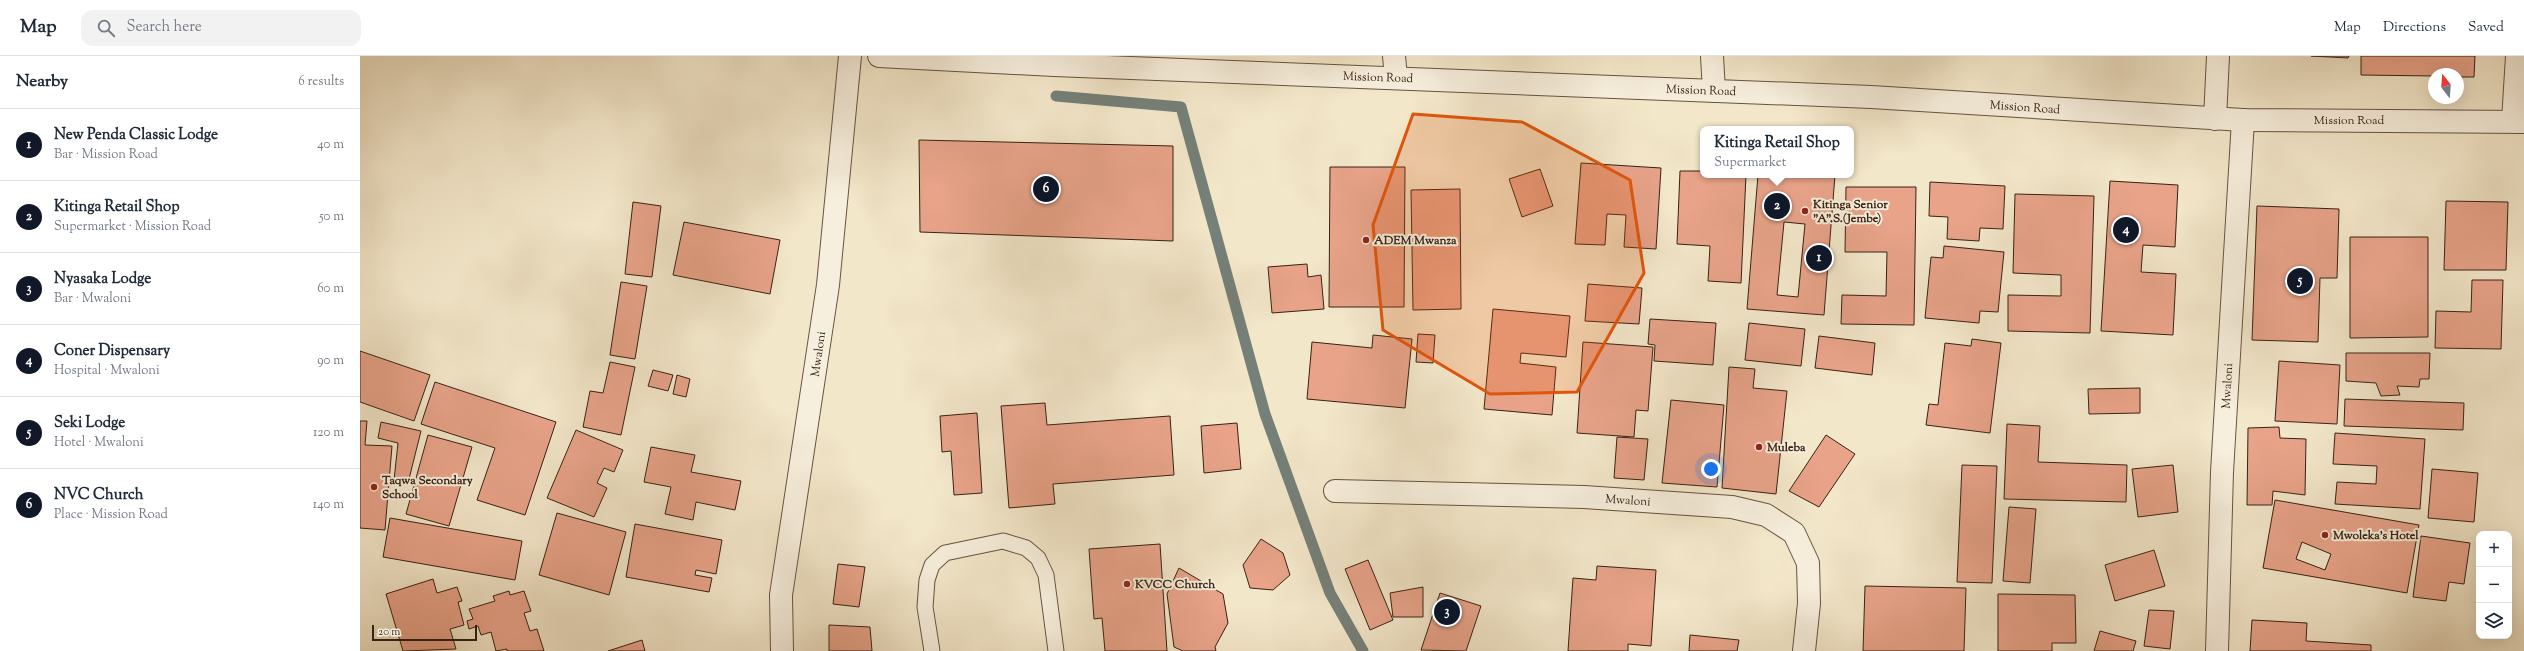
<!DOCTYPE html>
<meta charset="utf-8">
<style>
:root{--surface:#fff;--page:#f2f2f3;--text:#1f2937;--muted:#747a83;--line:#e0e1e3;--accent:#111827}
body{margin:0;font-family:"Sorts Mill Goudy",serif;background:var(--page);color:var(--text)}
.controls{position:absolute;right:12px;bottom:12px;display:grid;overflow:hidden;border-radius:8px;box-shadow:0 4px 16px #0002}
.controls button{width:36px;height:36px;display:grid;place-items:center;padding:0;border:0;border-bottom:1px solid var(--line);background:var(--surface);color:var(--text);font:20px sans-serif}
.compass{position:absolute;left:2068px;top:12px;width:36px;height:36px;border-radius:50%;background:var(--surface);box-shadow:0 4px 16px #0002;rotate:343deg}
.scale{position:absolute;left:12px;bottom:10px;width:105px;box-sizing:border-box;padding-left:4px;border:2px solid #382212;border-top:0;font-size:11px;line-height:14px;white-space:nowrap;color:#382212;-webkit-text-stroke:3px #f7efdd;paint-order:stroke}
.you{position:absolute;left:1351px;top:413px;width:14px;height:14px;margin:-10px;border:3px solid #fff;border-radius:50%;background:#1a73e8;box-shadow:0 0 0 6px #1a73e833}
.badge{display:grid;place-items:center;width:26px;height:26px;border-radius:50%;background:var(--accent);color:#fff;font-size:13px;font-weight:700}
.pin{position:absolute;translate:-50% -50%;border:2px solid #fff;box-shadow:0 1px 4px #0006}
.popup{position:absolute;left:1340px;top:70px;width:154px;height:52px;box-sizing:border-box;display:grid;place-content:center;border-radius:8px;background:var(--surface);filter:drop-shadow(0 1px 3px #0005);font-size:13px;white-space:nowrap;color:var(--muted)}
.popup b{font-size:15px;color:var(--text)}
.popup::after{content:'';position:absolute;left:50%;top:100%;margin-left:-8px;border:8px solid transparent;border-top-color:var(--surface)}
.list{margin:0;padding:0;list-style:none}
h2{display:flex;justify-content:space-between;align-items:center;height:52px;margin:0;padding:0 16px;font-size:17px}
h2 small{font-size:13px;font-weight:400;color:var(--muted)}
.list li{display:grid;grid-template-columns:26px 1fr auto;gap:12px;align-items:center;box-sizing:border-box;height:72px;padding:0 16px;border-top:1px solid var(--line)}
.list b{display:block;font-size:15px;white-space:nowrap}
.list p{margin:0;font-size:13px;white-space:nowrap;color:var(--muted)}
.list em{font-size:13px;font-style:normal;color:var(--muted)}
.icon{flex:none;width:22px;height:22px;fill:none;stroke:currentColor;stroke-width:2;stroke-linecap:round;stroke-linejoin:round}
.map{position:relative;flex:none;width:2164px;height:595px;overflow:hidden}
header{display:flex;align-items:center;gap:24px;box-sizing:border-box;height:56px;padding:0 20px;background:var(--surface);border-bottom:1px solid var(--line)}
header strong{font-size:19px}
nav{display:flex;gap:22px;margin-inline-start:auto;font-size:14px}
.search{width:280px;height:36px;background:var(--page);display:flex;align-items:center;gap:10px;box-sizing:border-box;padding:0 14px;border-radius:12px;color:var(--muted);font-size:15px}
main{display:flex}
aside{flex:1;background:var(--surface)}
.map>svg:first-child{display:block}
</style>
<header>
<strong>Map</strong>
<div class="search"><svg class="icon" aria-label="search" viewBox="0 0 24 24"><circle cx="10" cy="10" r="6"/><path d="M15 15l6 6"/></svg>Search here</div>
<nav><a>Map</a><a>Directions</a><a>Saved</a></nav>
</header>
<main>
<aside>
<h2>Nearby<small>6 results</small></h2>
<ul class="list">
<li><span class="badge">1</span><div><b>New Penda Classic Lodge</b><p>Bar · Mission Road</p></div><em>40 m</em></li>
<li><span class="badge">2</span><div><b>Kitinga Retail Shop</b><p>Supermarket · Mission Road</p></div><em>50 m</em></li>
<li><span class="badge">3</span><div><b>Nyasaka Lodge</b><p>Bar · Mwaloni</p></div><em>60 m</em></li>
<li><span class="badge">4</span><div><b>Coner Dispensary</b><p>Hospital · Mwaloni</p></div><em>90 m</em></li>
<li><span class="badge">5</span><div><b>Seki Lodge</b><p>Hotel · Mwaloni</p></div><em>120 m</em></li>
<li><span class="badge">6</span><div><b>NVC Church</b><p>Place · Mission Road</p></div><em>140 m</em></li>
</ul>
</aside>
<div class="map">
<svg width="2164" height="595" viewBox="0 0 2164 595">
<rect width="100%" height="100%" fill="#f3e7ca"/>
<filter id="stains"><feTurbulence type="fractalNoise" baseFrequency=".005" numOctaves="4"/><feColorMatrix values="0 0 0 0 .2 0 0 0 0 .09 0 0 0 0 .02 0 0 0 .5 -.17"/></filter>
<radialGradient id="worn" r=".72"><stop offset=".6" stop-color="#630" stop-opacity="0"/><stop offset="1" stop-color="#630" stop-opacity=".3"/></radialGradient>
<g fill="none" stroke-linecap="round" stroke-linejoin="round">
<!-- stream -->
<path stroke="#758079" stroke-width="11" d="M696 40 821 51 905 358 970 537 1003 595"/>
</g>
<!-- building -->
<path fill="#e8a389" stroke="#382212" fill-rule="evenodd" d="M1951 0H1989L1988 2Z
M2001 0H2115L2114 21H2098V18H2074V20L2001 19Z
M559 84 813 90V185L560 176Z
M1221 107 1301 112 1296 193 1264 191 1266 159 1247 158 1245 189 1215 188Z
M970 111H1045L1044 251H969Z
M1180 113 1193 150 1162 161 1149 123Z
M1320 115H1343V119H1386L1381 227 1348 225 1350 190 1317 188Z
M1398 119H1475L1464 259 1387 253ZM1424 166 1445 168 1438 241 1417 239Z
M1750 125 1818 129 1815 191 1783 189 1781 216 1816 218 1813 279 1741 275Z
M1570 126 1645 130 1643 173 1620 172 1619 185 1587 183 1588 161 1569 160Z
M1486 131H1556L1554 269 1481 268 1482 239 1526 240 1527 196H1485Z
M1100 133 1101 253 1053 254 1051 134Z
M1655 138 1734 140 1730 277 1648 275V239L1701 240V219L1653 217Z
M2086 145 2148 146 2146 214H2084Z
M273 146 301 150 292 221 265 218Z
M1897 150 1979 153 1977 222H1960L1958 286 1892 284Z
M324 166 420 184 410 238 313 219Z
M1990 181H2068V281L1990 282Z
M1584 190 1644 196 1638 256 1620 255 1619 267 1565 262 1571 201 1583 202Z
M947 208 948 221 961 219 964 253 912 257 908 211Z
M2112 224H2143L2141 293 2075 292 2076 255 2111 256Z
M261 226 287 230 275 303 250 299Z
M1228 228 1282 232 1279 268 1225 265Z
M1133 253 1210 260 1206 301 1161 297 1160 307 1196 311 1192 359 1124 353Z
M1290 263 1356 267 1353 309 1294 305 1295 289 1288 288Z
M1389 267 1445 273 1441 310 1385 304Z
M1058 278 1075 279 1073 307 1056 306Z
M1013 279 1052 283 1045 352 947 343 952 286 1012 292Z
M1459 280 1515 287 1512 319 1455 312Z
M1612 283 1641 287 1630 377 1566 369 1569 348 1578 349 1585 287 1611 290Z
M1223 286 1293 291 1288 355 1276 354 1274 381 1217 377Z
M0 295 70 319 54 365 0 346Z
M1986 297H2070L2069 323H2060L2059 331 2037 330 2040 339 2021 340 2016 327 1986 325Z
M1919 305 1980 309 1977 368 1915 365Z
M250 306 275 311 261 379 223 371 230 335 243 337Z
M1369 311 1395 313 1393 332 1427 335 1416 438 1362 432Z
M293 314 313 319 308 335 288 330Z
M317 319 330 323 326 341 313 338Z
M75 326 196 366 165 459 117 444 135 392 61 368Z
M1780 332V357L1729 358 1728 333Z
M1985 343 2104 347 2103 374 1984 370Z
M1311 344 1364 349 1357 431 1302 427Z
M685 347 687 369 810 360 814 419 693 428 695 448 649 452 641 350Z
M617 357 622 437 594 439 591 395 582 396 580 360Z
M0 365H7L5 389 32 390 25 474 0 472Z
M21 366 61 375 48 427 34 424 38 387 18 382Z
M877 367 881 413 844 417 841 370Z
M1647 368 1680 370 1678 406 1767 409 1766 446 1644 443Z
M1919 371 1920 382 1946 383 1945 439 1913 435 1912 449H1887L1888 372Z
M216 374 263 394 254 416 244 412 237 427 247 432 234 461 187 442Z
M1975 377 2065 383 2060 453 1975 448 1977 426 2016 428 2017 410 1973 408Z
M68 379 112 391 89 470 46 458Z
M1466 379 1495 398 1459 451 1429 435Z
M1257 381 1288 383 1284 424 1254 422Z
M291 391 335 399 331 416 381 425 375 454 336 446 333 464 305 458 311 431 284 426Z
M1602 409 1637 410 1632 527 1597 526Z
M1813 409 1818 456 1778 461 1772 413Z
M2072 413 2118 417 2114 466 2068 462Z
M1915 444 2059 469 2047 537 1903 512ZM1942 486 1971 498 1965 514 1936 503Z
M1649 451 1676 453 1670 527 1643 525Z
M197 457 266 476 249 539 179 519Z
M30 462 162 485 155 524 23 501Z
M275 468 362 484 356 518 336 514 335 519 352 522 349 536 266 521Z
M2061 480 2110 487 2104 528 2089 526 2086 545 2053 541Z
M901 483 923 497 930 519 913 534 890 532 883 509Z
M800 488 807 595H745L742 562 734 563 729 493Z
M1794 494 1805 530 1755 545 1745 509Z
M1008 504 1033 564 1010 574 985 513Z
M478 508 505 511 499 551 473 548Z
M1237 510 1296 514 1291 590 1268 588V595H1208L1213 522 1236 524Z
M819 512 863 538 868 567 855 591 856 595H823L814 591 807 538Z
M73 523 77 537 97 531 102 545 98 546 104 569 90 573 96 593 43 595 26 538Z
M1505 530 1606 532 1604 595H1503Z
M1063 531V561H1033L1030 537Z
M149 535 150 539 164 535 171 555 164 557 170 575 177 573 184 595H147V593L136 595 131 576 121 579 118 570 109 573 107 565 113 563 109 553 135 545 133 540Z
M1080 537 1121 550 1106 595 1061 594Z
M1638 538 1715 539 1716 587H1692V595H1638Z
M1789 554 1814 555 1810 593 1784 590Z
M1892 564 1947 567 1946 585 2011 589V595H1890Z
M469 569 510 571 512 595H469Z
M1740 575 1776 585 1773 595H1734Z
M1330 579 1379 584 1377 595H1329Z
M282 584 285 595H248Z"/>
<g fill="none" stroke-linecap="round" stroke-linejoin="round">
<defs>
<path id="service" d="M572 595 565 551 567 524 572 509 585 497 643 485 666 492 678 502 686 519 696 595"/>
<path id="minor" d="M1034 0 1036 22
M1352 0 1354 35
M1855 63 1858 0
M2153 65 2157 0
M975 435 1224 441 1372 451 1406 459 1434 477 1448 507 1449 547 1444 595
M422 595 421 539 468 229 490 0
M1857 595 1862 416 1883 64"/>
<path id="tertiary" d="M519 0 694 9 1511 41 1883 64 2164 66"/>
</defs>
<!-- service casing -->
<use href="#service" stroke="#675340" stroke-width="17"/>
<!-- minor casing -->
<use href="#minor" stroke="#675340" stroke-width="24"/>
<!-- tertiary casing -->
<use href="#tertiary" stroke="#675340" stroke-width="24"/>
<!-- service -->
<use href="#service" stroke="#f7efdd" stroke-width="15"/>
<!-- minor -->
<use href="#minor" stroke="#f7efdd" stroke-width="22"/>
<!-- tertiary -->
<use href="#tertiary" stroke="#f7efdd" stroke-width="22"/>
</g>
<!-- marked area -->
<path fill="#df560c" fill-opacity="0.2" stroke="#df560c" stroke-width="3" stroke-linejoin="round" d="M1053 58 1162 66 1270 124 1284 217 1217 336 1130 338 1023 274 1013 169Z"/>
<!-- markers -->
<g fill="#8f2418" stroke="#f7efdd" stroke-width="1.5">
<circle cx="1445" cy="155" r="4"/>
<circle cx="1006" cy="184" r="4"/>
<circle cx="1399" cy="391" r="4"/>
<circle cx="14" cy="431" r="4"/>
<circle cx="1965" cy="479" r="4"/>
<circle cx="767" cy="528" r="4"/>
</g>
<g text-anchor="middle" stroke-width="4" stroke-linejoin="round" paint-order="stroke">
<!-- street labels -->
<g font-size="12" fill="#382212" stroke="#f7efdd">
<text transform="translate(1018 21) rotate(2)" y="4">Mission Road</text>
<text transform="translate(1341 34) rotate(2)" y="4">Mission Road</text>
<text transform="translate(1665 51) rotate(4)" y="4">Mission Road</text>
<text x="1989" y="68">Mission Road</text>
<text transform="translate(458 298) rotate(-82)" y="4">Mwaloni</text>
<text transform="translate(1867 330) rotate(-87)" y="4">Mwaloni</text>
<text transform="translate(1268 444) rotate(4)" y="4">Mwaloni</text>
</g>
<!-- poi labels -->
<g font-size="12" font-weight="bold" fill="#382212" stroke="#f7efdd" text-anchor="start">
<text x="1453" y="152">Kitinga Senior<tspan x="1453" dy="14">"A".S.(Jembe)</tspan></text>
<text x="1014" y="188">ADEM Mwanza</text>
<text x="1407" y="395">Muleba</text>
<text x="22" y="428">Taqwa Secondary<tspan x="22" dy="14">School</tspan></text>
<text x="1973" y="483">Mwoleka's Hotel</text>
<text x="775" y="532">KVCC Church</text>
</g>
</g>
<rect width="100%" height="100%" filter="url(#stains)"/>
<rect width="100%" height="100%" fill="url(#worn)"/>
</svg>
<div class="controls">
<button>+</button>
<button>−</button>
<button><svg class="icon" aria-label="layers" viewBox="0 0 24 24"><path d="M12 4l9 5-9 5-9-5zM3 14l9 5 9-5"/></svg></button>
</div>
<svg class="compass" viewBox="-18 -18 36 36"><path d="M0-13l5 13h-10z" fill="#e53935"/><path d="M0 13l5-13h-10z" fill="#747a83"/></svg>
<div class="scale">20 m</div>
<div class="you"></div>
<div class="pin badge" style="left:1459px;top:202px">1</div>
<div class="pin badge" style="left:1417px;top:150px">2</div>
<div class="popup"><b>Kitinga Retail Shop</b>Supermarket</div>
<div class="pin badge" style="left:1087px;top:556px">3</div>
<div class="pin badge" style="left:1766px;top:174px">4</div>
<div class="pin badge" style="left:1940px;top:225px">5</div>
<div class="pin badge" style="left:686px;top:133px">6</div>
</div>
</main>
